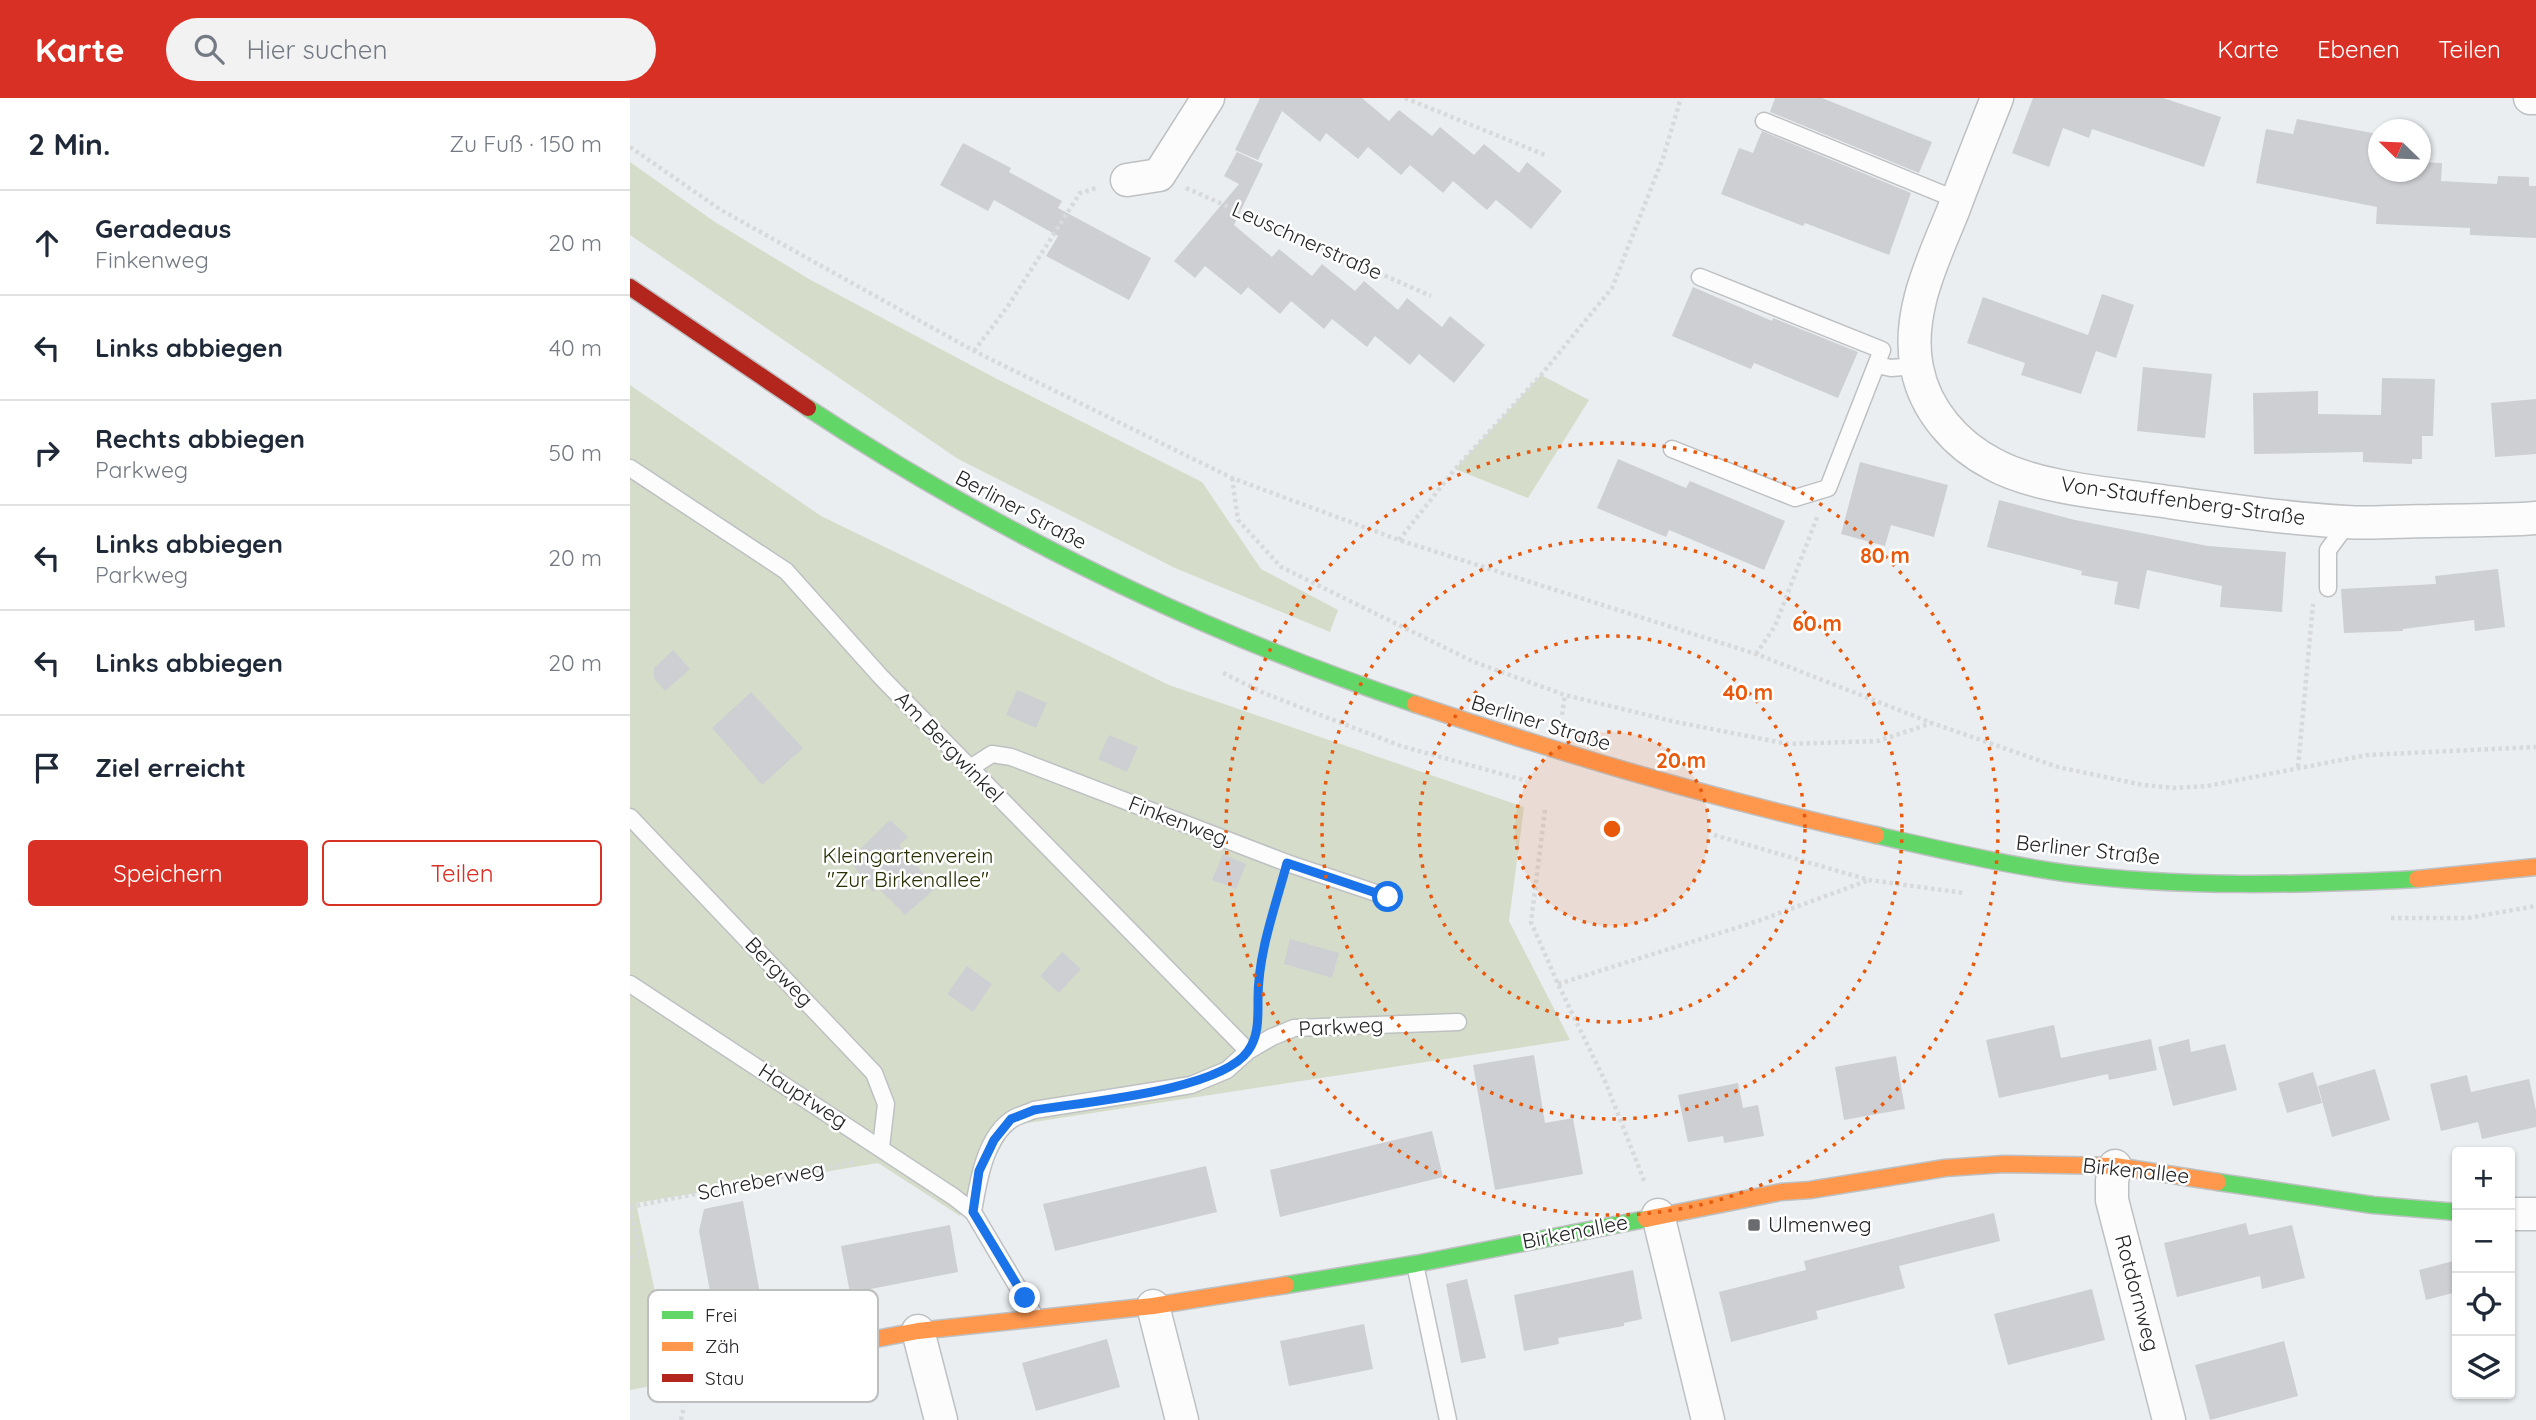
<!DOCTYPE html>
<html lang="de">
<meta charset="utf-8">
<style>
:root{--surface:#fff;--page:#f2f2f3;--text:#1f2937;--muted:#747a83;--line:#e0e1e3;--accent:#d93025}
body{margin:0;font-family:Quicksand,sans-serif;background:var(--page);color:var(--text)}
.controls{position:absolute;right:21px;bottom:21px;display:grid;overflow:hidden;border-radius:7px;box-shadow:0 2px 5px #0004}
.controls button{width:63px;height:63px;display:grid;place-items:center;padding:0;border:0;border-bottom:2px solid var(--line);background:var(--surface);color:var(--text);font:35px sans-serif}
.compass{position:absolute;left:1738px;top:21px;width:63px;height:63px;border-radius:50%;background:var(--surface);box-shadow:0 2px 5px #0004;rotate:293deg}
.stop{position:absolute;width:21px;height:21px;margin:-16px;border:5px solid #1a73e8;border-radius:50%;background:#fff}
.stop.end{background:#1a73e8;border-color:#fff;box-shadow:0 2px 7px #0008}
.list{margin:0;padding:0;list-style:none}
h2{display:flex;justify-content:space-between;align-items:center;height:91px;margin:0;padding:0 28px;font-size:30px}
h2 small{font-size:23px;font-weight:400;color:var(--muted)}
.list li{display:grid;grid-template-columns:46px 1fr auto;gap:21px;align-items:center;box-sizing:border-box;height:105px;padding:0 28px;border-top:2px solid var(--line)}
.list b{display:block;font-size:26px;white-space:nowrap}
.list p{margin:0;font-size:23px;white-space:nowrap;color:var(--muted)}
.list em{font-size:23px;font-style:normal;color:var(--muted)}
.actions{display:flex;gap:14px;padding:21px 28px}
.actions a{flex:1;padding:16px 0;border:2px solid var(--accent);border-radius:7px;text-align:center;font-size:24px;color:var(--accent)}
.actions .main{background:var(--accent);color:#fff}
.icon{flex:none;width:38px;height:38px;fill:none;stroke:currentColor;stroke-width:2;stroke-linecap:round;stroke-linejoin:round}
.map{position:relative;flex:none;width:1906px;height:1322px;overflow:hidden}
header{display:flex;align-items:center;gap:42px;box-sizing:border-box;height:98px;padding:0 35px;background:var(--accent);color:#fff}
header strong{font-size:33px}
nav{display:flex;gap:38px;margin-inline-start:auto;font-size:24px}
.search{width:490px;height:63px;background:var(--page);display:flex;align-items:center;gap:18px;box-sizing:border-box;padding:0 24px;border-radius:38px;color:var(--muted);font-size:26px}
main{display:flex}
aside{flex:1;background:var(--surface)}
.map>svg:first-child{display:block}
</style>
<header>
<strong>Karte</strong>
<div class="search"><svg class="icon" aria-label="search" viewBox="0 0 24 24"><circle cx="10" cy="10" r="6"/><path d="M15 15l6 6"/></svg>Hier suchen</div>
<nav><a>Karte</a><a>Ebenen</a><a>Teilen</a></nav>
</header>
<main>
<aside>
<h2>2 Min.<small>Zu Fuß · 150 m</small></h2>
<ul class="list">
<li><svg class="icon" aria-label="ahead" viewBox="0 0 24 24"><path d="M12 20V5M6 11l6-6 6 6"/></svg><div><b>Geradeaus</b><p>Finkenweg</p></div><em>20 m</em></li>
<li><svg class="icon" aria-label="left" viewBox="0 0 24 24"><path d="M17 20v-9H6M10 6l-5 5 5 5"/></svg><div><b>Links abbiegen</b></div><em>40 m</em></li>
<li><svg class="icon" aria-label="right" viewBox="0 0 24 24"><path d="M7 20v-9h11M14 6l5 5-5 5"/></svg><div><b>Rechts abbiegen</b><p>Parkweg</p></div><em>50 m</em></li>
<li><svg class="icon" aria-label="left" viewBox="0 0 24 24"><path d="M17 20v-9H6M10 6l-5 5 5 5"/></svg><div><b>Links abbiegen</b><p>Parkweg</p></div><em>20 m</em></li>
<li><svg class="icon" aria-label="left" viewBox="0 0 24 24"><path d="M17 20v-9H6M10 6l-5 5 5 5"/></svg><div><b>Links abbiegen</b></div><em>20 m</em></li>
<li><svg class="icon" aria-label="arrive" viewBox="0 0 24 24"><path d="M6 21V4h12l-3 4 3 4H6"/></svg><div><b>Ziel erreicht</b></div></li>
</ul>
<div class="actions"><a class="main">Speichern</a><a>Teilen</a></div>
</aside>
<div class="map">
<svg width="1906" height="1322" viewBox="0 0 1906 1322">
<rect width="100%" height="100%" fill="#ebeef1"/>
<!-- green -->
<path fill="#d5ddca" d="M0 64 85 124 179 181 367 281 572 384 631 471 708 512 700 534 545 470 328 361 0 137Z
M911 277 959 302 898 400 825 371Z
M0 287 191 418 539 587 894 709 879 823 940 942 384 1027 330 1118 248 1065 6 1105 38 1255 21 1288 0 1292Z"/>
<!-- building -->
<path fill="#cdcfd2" d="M630 0H732L759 23 769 12 802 38 810 29 844 57 854 46 889 75 897 64 932 93 901 131 866 102 857 112 823 83 813 95 780 67 771 77 738 49 728 61 696 35 690 44 652 13 628 62 605 52Z
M1145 0H1192L1302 44 1289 75 1140 14Z
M1403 0H1533L1591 19 1574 69 1462 31 1459 40 1433 30 1419 69 1382 55Z
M1667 21 1748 36V74H1790V64L1812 65 1811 83 1867 86 1868 78 1899 79V88H1906V140L1840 137V130L1746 126 1747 109 1626 85 1636 31 1663 36Z
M1132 33 1281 95 1259 157 1175 125 1173 128 1091 96 1109 50 1123 55Z
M333 45 381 70 379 74 432 103 428 110 521 160 499 202 416 158 428 138 364 102 358 113 310 87Z
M607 54 633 66 604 127 642 159 649 151 682 178 692 166 725 193 734 183 768 212 777 200 812 229 820 218 855 247 824 285 789 256 780 267 745 238 737 249 702 221 694 231 661 203 650 216 618 189 611 197 575 168 565 180 544 163 609 86 594 78Z
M1063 189 1142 223 1143 220 1228 254 1208 300 1124 265 1121 271 1042 238Z
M1472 196 1504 207 1486 260 1466 253 1451 296 1391 277 1395 265 1337 245 1353 199 1458 237Z
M1513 269 1582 276 1575 340 1507 333Z
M1752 280 1805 281 1803 338H1792V361H1782V366L1733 364V354L1624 356 1623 295 1688 293V316L1751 317Z
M1906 301V356L1865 359 1861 305Z
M988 361 1056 390 1060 383 1155 423 1134 472 1039 432 1036 439 967 410Z
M1230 364 1318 387 1304 439 1261 427 1255 448 1211 436Z
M1369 402 1445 422 1578 448 1656 454 1652 514 1590 509 1592 488 1517 472 1509 511 1484 506 1488 484 1451 477 1452 473 1357 449Z
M1868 471 1875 529 1845 533 1844 522 1773 531V533L1714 535 1711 491 1806 486 1805 478Z
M43 552 60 571 35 593 24 580V570Z
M387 592 417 605 406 630 376 617Z
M121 594 173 650 132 687 82 630Z
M479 637 508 649 497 674 468 661Z
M260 722 278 739 269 747 306 790 275 817 248 790 243 794 219 762Z
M593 756 616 766 606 791 582 782Z
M660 841 709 855 702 880 654 866Z
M432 854 451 871 429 895 410 878Z
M337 868 362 886 343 914 317 896Z
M1424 927 1431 960 1521 941 1527 972 1479 982 1478 976 1369 1000 1356 942Z
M1559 941 1561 954 1595 946 1607 992 1543 1008 1528 949Z
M904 957 915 1025 943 1020 953 1076 865 1092 843 967Z
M1266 958 1275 1011 1214 1022 1205 969Z
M1745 971 1760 1022 1702 1039 1688 988Z
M1683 974 1692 1005 1657 1015 1648 985Z
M1837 977 1841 994 1899 981 1906 1012V1029L1852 1041 1848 1024 1811 1033 1800 986Z
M1108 985 1113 1010 1128 1007 1134 1038 1094 1045 1093 1038 1058 1044 1048 997Z
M802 1033 813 1079 650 1119 640 1072Z
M576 1068 587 1114 425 1153 413 1106Z
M113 1103 133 1212 85 1221 69 1133 74 1111Z
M1364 1115 1370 1143 1269 1168 1275 1190 1186 1213 1188 1221 1101 1244 1089 1194 1176 1172 1174 1163Z
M1616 1125 1619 1137 1662 1127 1675 1180 1632 1191 1630 1178 1547 1199 1534 1145Z
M320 1127 328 1174 220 1195 211 1148Z
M1827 1162V1194L1796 1202 1789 1172Z
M1003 1172 1012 1221 994 1225V1228L928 1240 929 1246 894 1253 884 1197Z
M837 1181 856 1260 831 1265 816 1186Z
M1462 1191 1475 1242 1378 1267 1364 1216Z
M734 1226 743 1271 659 1288 650 1243Z
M477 1241 490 1289 406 1313 392 1265Z
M1654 1243 1668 1298 1580 1322 1565 1267Z"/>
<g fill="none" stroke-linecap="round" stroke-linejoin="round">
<defs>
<path id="lane" d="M1134 23 1327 102
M1247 267 1261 270 1286 268
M1042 351 1165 400 1198 390 1252 252 1070 179
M0 370 156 473 251 579 618 953
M1698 490V452L1718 425
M340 670 362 656 381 659 657 765 758 799
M0 719 244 975 256 1006 251 1049
M0 886 324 1099 343 1114 406 1220
M343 1114C348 1084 355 1037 384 1020 390 1017 397 1015 404 1012L561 987 597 972 618 953 642 939 664 930 828 924
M785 1166 818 1322"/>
<path id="street" d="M1367 0C1352 38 1337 75 1323 113 1303 162 1276 216 1287 270 1295 312 1326 347 1363 366 1402 388 1472 395 1517 401 1583 410 1649 420 1716 424 1744 426 1773 423 1800 423 1835 422 1871 423 1906 420
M1900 0H1906
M497 82 529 77 578 0
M1485 1068 1482 1083V1102L1539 1322
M1880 1116H1906
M1028 1117 1078 1322
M523 1208 552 1322
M288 1233 311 1322"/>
<path id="fast" d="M178 310C369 436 568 533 785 606
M1246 737C1308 751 1371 766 1435 775 1550 790 1671 787 1787 781
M1588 1084 1743 1107 1827 1114
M656 1187 785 1166 1016 1121"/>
<path id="slow" d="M785 606C936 657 1090 703 1246 737
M1787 781 1906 769
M1016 1121 1151 1094 1180 1092 1315 1070 1374 1066 1485 1068 1588 1084
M65 1275 288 1233 523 1208 656 1187"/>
<path id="jam" d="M0 189 178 310"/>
</defs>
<!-- lane casing -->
<use href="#lane" stroke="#bec0c2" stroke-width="19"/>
<!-- street casing -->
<use href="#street" stroke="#bec0c2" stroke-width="35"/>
<!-- fast casing -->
<use href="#fast" stroke="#bec0c2" stroke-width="19"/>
<!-- slow casing -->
<use href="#slow" stroke="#bec0c2" stroke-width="19"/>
<!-- jam casing -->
<use href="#jam" stroke="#bec0c2" stroke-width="19"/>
<!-- path -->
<path stroke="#d8d9da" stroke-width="4.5" stroke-dasharray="3.5 3.5" stroke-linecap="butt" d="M775 0 915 57
M0 49 91 112 344 253 602 380 769 442 1126 556 1302 625 1428 669 1513 687 1546 690 1577 688 1737 657 1906 649
M556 90 801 198
M344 253 378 208 450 95 466 90
M602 380 608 422 651 469 844 564 935 597 1046 624 1158 646 1248 643 1302 625
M769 442 825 371 911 277 982 190 1033 60 1051 0
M1126 556 1145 528 1188 417
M593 575 636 596 771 648 897 683
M932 617 935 597
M1668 669 1683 506
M915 712 901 824 928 886 975 983 1015 1085
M1084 737 1239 782 1334 795
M1761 820H1838L1906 808
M928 886 1128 823 1239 782
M628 921 629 870 652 786
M0 1109 226 1064
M0 1110 11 1157 0 1160
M51 1322 54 1308"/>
<!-- lane -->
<use href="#lane" stroke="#fcfcfd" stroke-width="16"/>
<!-- street -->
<use href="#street" stroke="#fcfcfd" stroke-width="32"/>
<!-- fast -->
<use href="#fast" stroke="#63d668" stroke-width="16"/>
<!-- slow -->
<use href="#slow" stroke="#ff974d" stroke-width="16"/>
<!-- jam -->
<use href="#jam" stroke="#b3261e" stroke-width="16"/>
</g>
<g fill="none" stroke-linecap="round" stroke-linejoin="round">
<!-- route -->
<path stroke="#1a73e8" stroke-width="9" d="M395 1200 343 1114 349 1073 364 1042 381 1021 404 1012C453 1004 590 993 618 953 629 938 628 919 628 901 628 855 645 810 657 765L758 799"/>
</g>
<!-- distance rings -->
<circle cx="982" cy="731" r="97" fill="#e8590c" fill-opacity=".12"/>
<g fill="none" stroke="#e8590c" stroke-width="3.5" stroke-dasharray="3.5 7">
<circle cx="982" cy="731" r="97"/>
<circle cx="982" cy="731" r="193"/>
<circle cx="982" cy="731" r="290"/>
<circle cx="982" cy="731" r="386"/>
</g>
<!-- markers -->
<rect fill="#6a6b6e" stroke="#fff" stroke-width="2.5" x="1117" y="1120" width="14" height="14" rx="3.5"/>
<g text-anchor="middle" stroke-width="5" stroke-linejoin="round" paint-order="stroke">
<!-- street labels -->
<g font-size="21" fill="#242528" stroke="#fff">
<text transform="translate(677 143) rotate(24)" y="7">Leuschnerstraße</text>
<text transform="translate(1553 403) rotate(8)" y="7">Von-Stauffenberg-Straße</text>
<text transform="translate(391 412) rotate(28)" y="7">Berliner Straße</text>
<text transform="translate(911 625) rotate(17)" y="7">Berliner Straße</text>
<text transform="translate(319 649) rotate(46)" y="7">Am Bergwinkel</text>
<text transform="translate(548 723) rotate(21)" y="7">Finkenweg</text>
<text transform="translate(1458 752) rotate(6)" y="7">Berliner Straße</text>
<text transform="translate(149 874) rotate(46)" y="7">Bergweg</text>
<text transform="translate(711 929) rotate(-3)" y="7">Parkweg</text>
<text transform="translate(173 998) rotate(33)" y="7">Hauptweg</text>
<text transform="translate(1506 1073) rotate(6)" y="7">Birkenallee</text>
<text transform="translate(131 1083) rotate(-11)" y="7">Schreberweg</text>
<text transform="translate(945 1134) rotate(-11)" y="7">Birkenallee</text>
<text transform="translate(1507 1195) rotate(75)" y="7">Rotdornweg</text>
</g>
<!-- park labels -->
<g font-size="21" fill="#263004" stroke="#fff">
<text x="278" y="765">Kleingartenverein<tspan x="278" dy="24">"Zur Birkenallee"</tspan></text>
</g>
<!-- poi labels -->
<g font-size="21" fill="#242528" stroke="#fff" text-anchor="start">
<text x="1138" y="1134">Ulmenweg</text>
</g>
</g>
<!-- legend -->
<rect x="18" y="1192" width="230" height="112" rx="10" fill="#fff" stroke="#bdbebe" stroke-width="2"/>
<rect x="32" y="1213" width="31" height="8" fill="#63d668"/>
<rect x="32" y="1244" width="31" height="9" fill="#ff974d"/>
<rect x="32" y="1276" width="31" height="8" fill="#b3261e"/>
<g font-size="19" fill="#242528">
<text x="75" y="1224">Frei</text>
<text x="75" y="1255">Zäh</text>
<text x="75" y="1287">Stau</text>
</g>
<circle cx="982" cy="731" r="10" fill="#e8590c" stroke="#fff" stroke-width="3.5"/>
<g font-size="21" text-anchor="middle" font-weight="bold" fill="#e8590c" stroke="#fff" stroke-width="5" stroke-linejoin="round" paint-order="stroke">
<text x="1255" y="465">80 m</text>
<text x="1187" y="533">60 m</text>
<text x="1118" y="602">40 m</text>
<text x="1051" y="670">20 m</text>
</g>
</svg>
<div class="controls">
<button>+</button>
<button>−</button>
<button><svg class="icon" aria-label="locate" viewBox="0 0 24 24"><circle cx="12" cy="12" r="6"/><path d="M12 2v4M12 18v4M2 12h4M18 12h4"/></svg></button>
<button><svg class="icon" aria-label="layers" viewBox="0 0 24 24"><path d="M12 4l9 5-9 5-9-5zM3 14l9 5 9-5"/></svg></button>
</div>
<svg class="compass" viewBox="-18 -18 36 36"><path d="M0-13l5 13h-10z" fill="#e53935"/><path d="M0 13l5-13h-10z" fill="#747a83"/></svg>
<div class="stop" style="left:758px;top:799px"></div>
<div class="stop end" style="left:395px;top:1200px"></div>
</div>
</main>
